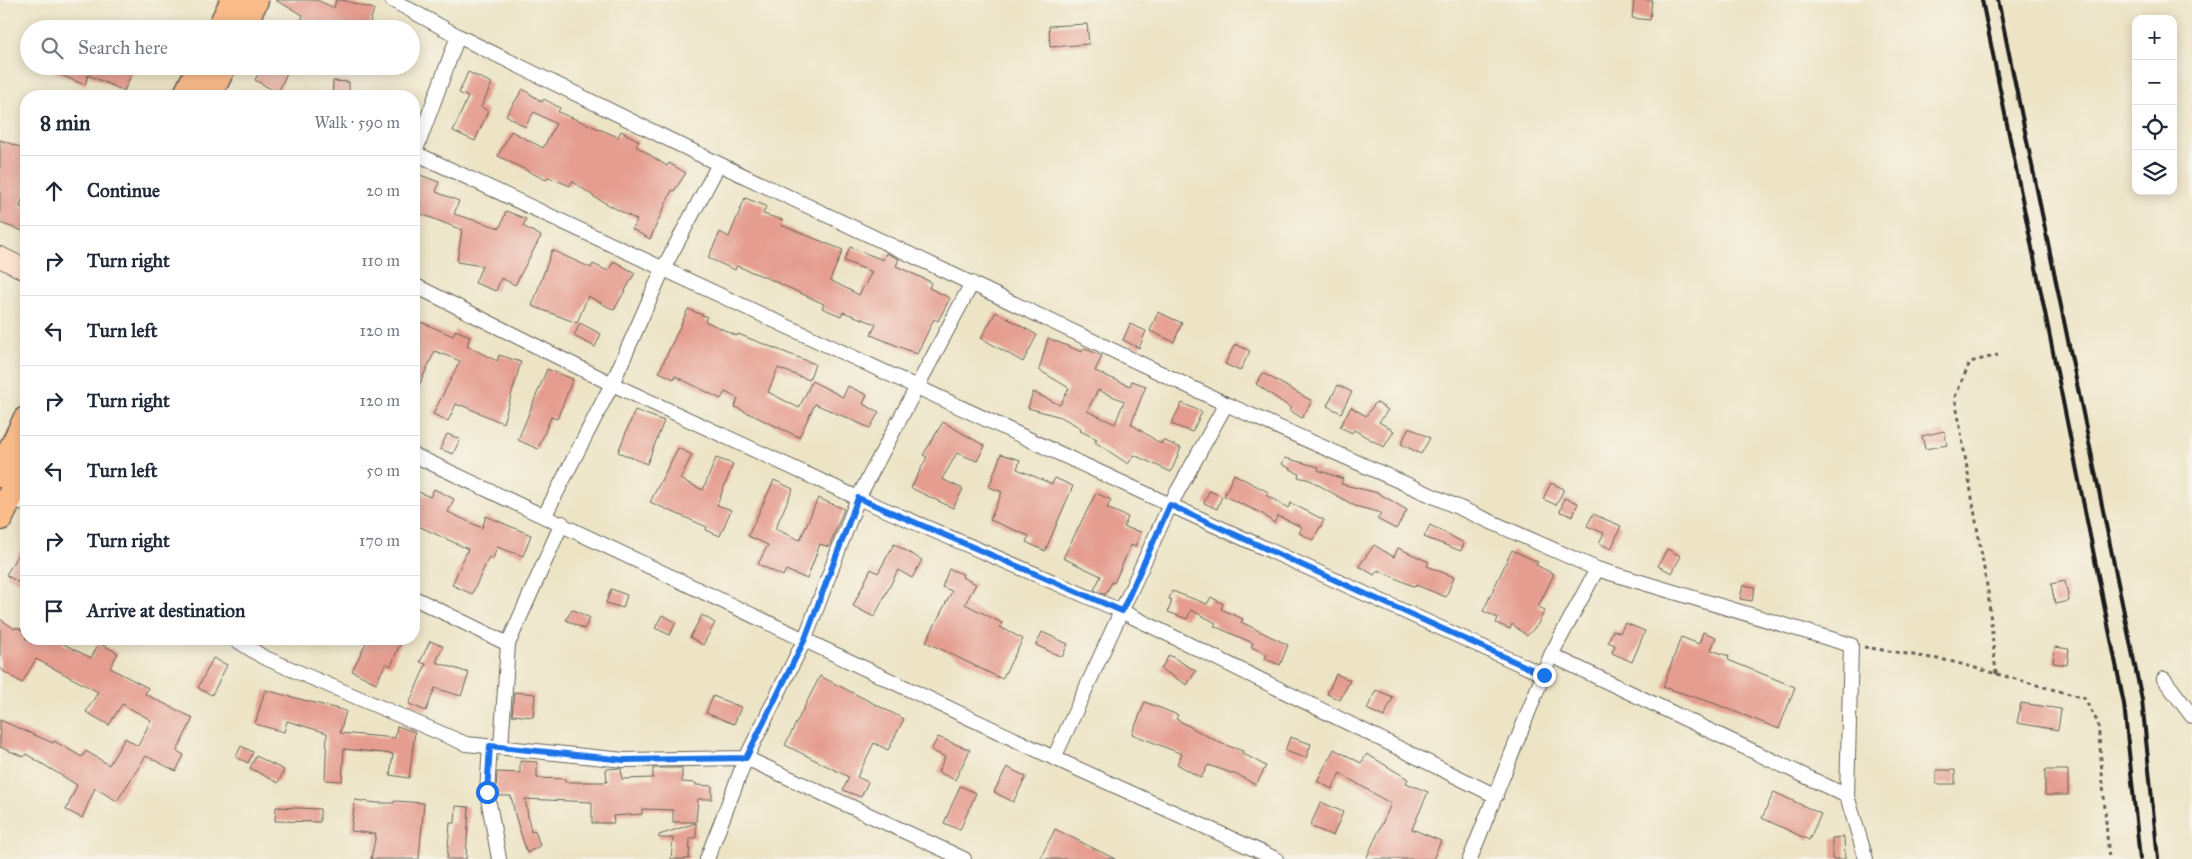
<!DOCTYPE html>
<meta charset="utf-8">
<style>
:root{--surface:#fff;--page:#f2f2f3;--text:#1f2937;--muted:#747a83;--line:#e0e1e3}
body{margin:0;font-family:"IM FELL Great Primer",serif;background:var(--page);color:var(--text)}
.controls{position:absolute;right:15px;top:15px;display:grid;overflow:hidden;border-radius:10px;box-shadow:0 2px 12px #0003}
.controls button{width:45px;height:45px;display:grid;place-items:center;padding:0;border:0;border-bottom:1px solid var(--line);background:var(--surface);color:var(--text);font:25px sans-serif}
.stop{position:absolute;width:15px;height:15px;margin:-11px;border:4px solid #1a73e8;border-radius:50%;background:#fff}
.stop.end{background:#1a73e8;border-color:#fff;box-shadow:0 1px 5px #0008}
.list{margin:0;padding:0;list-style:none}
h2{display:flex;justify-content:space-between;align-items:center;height:65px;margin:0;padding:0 20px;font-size:21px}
h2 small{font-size:16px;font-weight:400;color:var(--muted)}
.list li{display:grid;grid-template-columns:32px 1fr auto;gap:15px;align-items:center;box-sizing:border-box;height:70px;padding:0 20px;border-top:1px solid var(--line)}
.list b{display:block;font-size:19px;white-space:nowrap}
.list em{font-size:16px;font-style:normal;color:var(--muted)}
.icon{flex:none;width:28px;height:28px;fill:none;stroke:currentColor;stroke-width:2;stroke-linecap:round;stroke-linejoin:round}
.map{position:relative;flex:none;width:2192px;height:859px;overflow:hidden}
.search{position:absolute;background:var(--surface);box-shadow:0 2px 12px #0003;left:20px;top:20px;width:400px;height:55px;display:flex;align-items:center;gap:12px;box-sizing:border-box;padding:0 18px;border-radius:28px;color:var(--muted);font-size:19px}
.panel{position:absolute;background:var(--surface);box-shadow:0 2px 12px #0003;left:20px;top:90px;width:400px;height:555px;border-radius:20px}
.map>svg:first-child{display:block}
</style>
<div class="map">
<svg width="2192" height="859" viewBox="0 0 2192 859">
<rect width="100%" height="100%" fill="#f7f3e8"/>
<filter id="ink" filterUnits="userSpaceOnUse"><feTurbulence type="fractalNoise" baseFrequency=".02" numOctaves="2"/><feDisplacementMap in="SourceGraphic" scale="10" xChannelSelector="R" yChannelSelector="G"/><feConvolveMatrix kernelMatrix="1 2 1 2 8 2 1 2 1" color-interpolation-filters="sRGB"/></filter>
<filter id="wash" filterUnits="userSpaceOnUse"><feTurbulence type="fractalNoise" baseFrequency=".0096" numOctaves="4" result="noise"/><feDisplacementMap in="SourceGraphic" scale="20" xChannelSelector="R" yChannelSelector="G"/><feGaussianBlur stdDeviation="1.12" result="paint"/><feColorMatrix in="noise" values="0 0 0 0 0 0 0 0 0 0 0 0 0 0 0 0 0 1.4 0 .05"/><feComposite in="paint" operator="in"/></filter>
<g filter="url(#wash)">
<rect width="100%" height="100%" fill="#ede4c6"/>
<g id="blocks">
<!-- building -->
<path fill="#e59d8f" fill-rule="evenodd" d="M275 0H317L334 8 336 0H342L374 9 368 29H299L303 15Z
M1634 0H1652L1650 20 1632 18Z
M1087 24 1089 44 1050 47 1049 26Z
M39 66H135L124 91 88 75 85 85Z
M262 66H290L278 93 255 80Z
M468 72 492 83 481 107 488 111 475 141 453 131 468 97 459 93Z
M333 81 349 82V96H332Z
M523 89 542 102 544 99 560 108 558 112 580 121 618 137 621 131 639 141 636 146 667 166 669 163 686 173 674 191 672 190 650 239 632 229 637 220 596 198 572 181 570 186 548 177 546 180 498 156 511 131 543 148 556 124 534 112 525 127 506 115Z
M0 140 26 149V188L20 207 26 209V232L0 223Z
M420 175 439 182 436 192 459 201 454 214 500 228 506 211 526 219 523 226 541 236 515 285 501 278 496 291 475 283 482 266 457 262 462 230 414 211V190Z
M745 198 766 206 763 214 783 220 781 225 843 250 830 280 859 295 872 272 844 261 850 247 883 260 886 253 899 259 896 266 931 282 929 288 950 298 938 321 934 319 917 354 871 335 876 324 843 312 841 316 822 308 824 304 772 280 737 266 735 270 708 258 720 232 729 237Z
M552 250 591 268 593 264 608 271 614 261 635 273 614 310 588 296 577 323 532 306Z
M688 309 707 317 705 321 737 336 738 334 815 364 809 380 778 368 768 392 799 408 812 381 843 397 848 386 867 395 863 404 879 412 870 428 815 404 799 437 735 407 738 398 725 392 721 399 675 376 674 379 659 372Z
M996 312 1037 335 1023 362 981 338Z
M1158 312 1182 323 1174 342 1150 331Z
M421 322 453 336 455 330 470 336 467 346 497 361 499 355 521 362 503 423 461 405 460 406 456 404 448 421 433 414 460 361 435 351 414 396V337Z
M580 323 601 334 595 347 574 336Z
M1130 324 1146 331 1139 348 1123 340Z
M1048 338 1082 352 1084 348 1102 356 1095 371 1130 386 1132 381 1146 386 1131 424 1161 444 1163 440 1181 448 1171 472 1134 455 1128 464 1095 442 1097 439 1080 431 1081 428 1061 417 1028 408 1033 392 1060 405 1069 388 1039 370ZM1098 390 1124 401 1115 424 1087 411Z
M1235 344 1250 351 1240 371 1225 364Z
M547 369 573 379 557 419 551 417 538 449 518 440Z
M1263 373 1312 401 1302 418 1289 410 1291 408 1256 384Z
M1338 385 1352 392 1341 413 1327 406Z
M1376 402 1388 410 1379 422 1394 431 1384 447 1354 430 1352 433 1340 427 1351 407 1366 416Z
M1182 403 1202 412 1192 432 1171 424Z
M635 410 664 421 647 464 618 452Z
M943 422 985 446 977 461 957 453 942 479 963 489 953 508 911 488 927 457 923 455Z
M1409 427 1430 438 1421 454 1401 444Z
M1944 431 1947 445 1925 449 1922 436Z
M447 434 460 439 453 454 440 449Z
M678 448 692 455 680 479 703 490 716 458 733 464 717 505 731 510 720 536 706 530 707 527 650 502Z
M1001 454 1020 460 1017 469 1052 484 1055 478 1073 486 1045 551 1026 542 1029 536 990 520 1002 492 989 487Z
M1285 458 1319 467 1318 470 1343 479 1341 484 1378 493 1407 510 1396 529 1377 519 1381 513 1355 506 1310 480 1298 477 1299 474 1282 464Z
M1234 474 1268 492 1266 495 1288 508 1291 503 1324 520 1313 540 1299 533 1302 527 1278 516 1274 523 1263 514 1224 496Z
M774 480 793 489 775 529 800 540 818 498 844 509 829 547 820 544 807 579 786 570 783 576 758 564 768 545 748 536Z
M1551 483 1564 489 1556 505 1543 499Z
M434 489 454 499 448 512 482 528 486 516 531 535 523 556 497 547 493 559 489 557 472 594 452 585 468 549 414 524V490L430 497Z
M1209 491 1222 496 1217 509 1204 503Z
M1096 493 1111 500 1107 508 1128 517 1124 527 1141 532 1135 547 1131 545 1114 583 1112 582 1105 595 1094 590 1101 576 1063 558Z
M1564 498 1578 503 1573 516 1560 512Z
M1593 514 1621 526 1611 549 1599 543 1604 533 1587 526Z
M1430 525 1464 543 1461 551 1424 537Z
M26 540V587L6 575Z
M894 544 922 560 912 578 898 570 874 617 853 606 871 569 878 573Z
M1374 545 1394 557 1398 548 1429 562 1427 566 1454 577 1446 597 1416 585 1415 587 1378 570 1374 575 1359 566Z
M1667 549 1681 556 1672 573 1658 566Z
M1512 550 1538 562 1536 565 1554 574 1538 607 1545 610 1538 624 1527 636 1512 624 1510 629 1496 623 1498 618 1483 611Z
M949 569 963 574 962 577 976 584 965 604 1002 623 1000 627 1023 639 1002 679 926 642 952 591 942 587Z
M2065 581 2069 601 2055 604 2051 584Z
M1743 585 1755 587 1752 601 1740 599Z
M611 589 627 595 623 608 606 603Z
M1172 591 1207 604 1211 597 1223 604 1221 609 1243 619 1241 622 1288 645 1280 665 1265 659 1267 654 1251 647 1253 643 1214 626 1216 623 1191 610 1187 619 1168 612 1172 600 1169 599Z
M572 609 590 618 584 629 566 620Z
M662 615 676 622 670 635 655 628Z
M702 615 715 623 703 645 690 637Z
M0 619 15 629 16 627 26 632V639H65L62 643 91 658 99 643 118 653 110 668 148 688 145 694 193 718 177 751 184 755 176 771 146 756 117 801 95 788 82 818 66 810 77 785 26 754 24 757 0 747V720L53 743 54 741 82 757 86 751 109 765 125 738 138 746 151 720 122 704 109 725 86 712 98 692 36 659 22 683 0 669Z
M1625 623 1645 631 1632 662 1612 653 1615 645 1608 642 1613 630 1620 633Z
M1042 632 1068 644 1062 657 1036 645Z
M1703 632 1716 637 1711 650 1729 656 1728 660 1795 687 1779 729 1713 703 1663 687 1681 637 1699 644Z
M368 639H402L391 666 386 663 376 683 352 671Z
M430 641 443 646 436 662 469 673 461 696 435 688 426 711 409 704 426 664 420 662Z
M2055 647 2069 649 2067 665 2053 663Z
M1169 655 1196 671 1187 685 1161 669Z
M213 658 227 665 212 695 198 688Z
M1336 674 1350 680 1340 700 1327 694Z
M820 676 904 719 888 750 874 743 857 777 868 782 861 797 843 790 849 777 785 745Z
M265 690 346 711 340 733 395 738 397 726 415 732 409 778 390 775 393 754 344 749 342 781 325 780 327 733 287 721 284 732 255 724Z
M1376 690 1393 697 1384 717 1367 709Z
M514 692 535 694 533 717 512 715Z
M713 696 741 707 734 724 706 713Z
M1145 702 1178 715 1176 719 1220 743 1243 751 1242 753 1266 766 1256 785 1240 776 1208 765 1201 778 1177 764 1182 754 1132 734Z
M2021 703 2061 709 2058 730 2017 723Z
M938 737 970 750 955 780 938 772 945 757 931 750Z
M1290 737 1311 744 1306 758 1285 751Z
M241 746 253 752 248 763 236 757Z
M1334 749 1361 763 1367 754 1408 779 1406 783 1428 792 1412 829 1441 841 1433 859H1366L1391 804 1340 773 1332 789 1317 781Z
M256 756 284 770 278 783 250 768Z
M520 761 537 762V778L565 779V782H607L606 769 621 768 622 779 653 778V768H682V782L696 783V785L712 786V799H698L696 822H673V810L642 809V814L613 816 614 823H592V802L525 799 531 832 535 830 540 846 527 853 515 815 511 796H497L496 792 497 772 520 773Z
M1007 767 1026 777 1013 802 994 792Z
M1936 770H1955V784H1936Z
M2045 770H2068V795H2045Z
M960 786 976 793 960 830 944 823Z
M1774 792 1821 814 1809 840 1762 818Z
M355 800 377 803H394V801L424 803 419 859H371L376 834 351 831Z
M1321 802 1343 812 1333 836 1310 826Z
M456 806 469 807 466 859H447L450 823H455Z
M276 807 320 809V822L275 821Z
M696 823V838H690L689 859H671L673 838H659V835Z
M1055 829 1115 859H1040Z
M1844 837 1845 859H1832V838Z"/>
</g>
</g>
<g filter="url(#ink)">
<use href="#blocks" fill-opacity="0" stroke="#656258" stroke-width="1"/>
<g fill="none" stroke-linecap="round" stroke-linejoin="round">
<defs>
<path id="street" d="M392 0 458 36 719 164 1226 404 1597 569 1851 645 1847 796 1866 859
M415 153 1170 505 1544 675
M414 155 458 36
M414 285 612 384 858 498 1121 611 1496 796
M414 455 1054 758 1276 859
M11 495 26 505
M545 515 612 384 663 269 719 164
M414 598 508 644
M235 639 263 657 466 744 624 760 746 758 964 859
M1551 655 1847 796
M2164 679 2192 716
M490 746 487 792 499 859
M501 747 508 644 562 523
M1054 758 1170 505 1226 404
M707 859 746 758 805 639 858 498 972 283
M1470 859 1551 655 1597 569"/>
<path id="secondary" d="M0 257 26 270"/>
<path id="highway" d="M220 29 234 0
M241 29 255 0
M186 96 201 66
M208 96 223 66
M0 474 26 420
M0 517 26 464"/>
</defs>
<!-- street casing -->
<use href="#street" stroke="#656258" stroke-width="16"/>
<!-- secondary casing -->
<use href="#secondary" stroke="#656258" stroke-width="22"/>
<!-- highway casing -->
<use href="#highway" stroke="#656258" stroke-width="29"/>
<!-- path -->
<path stroke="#656258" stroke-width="3" stroke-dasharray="4 4" stroke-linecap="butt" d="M1864 647 1950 661 2084 698 2098 723 2109 859
M1996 674 1988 592 1955 397 1970 362 1998 355"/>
<!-- street -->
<use href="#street" stroke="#fff" stroke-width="14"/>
<!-- secondary -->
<use href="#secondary" stroke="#fde4d1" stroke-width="20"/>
<!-- highway -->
<use href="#highway" stroke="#fabc8b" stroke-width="26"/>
<!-- rail -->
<path stroke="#1c1c1c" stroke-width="4" d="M1982 0 2124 704 2140 859
M1998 0 2142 700 2158 859"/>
</g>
</g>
<g fill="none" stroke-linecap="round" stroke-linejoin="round" filter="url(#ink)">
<!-- route -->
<path stroke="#1a73e8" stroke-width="6" d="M487 792 490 746 624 760 746 758 805 639 858 498 1122 611 1170 505 1544 675"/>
</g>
</svg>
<div class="controls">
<button>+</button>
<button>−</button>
<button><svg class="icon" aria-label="locate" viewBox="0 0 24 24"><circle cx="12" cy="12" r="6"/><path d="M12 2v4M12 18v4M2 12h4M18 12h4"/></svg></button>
<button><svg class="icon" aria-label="layers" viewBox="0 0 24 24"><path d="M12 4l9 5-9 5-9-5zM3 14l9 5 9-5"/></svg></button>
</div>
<div class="stop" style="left:487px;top:792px"></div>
<div class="stop end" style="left:1544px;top:675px"></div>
<div class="search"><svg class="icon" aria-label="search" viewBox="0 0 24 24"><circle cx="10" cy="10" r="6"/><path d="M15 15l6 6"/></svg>Search here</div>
<section class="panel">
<h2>8 min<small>Walk · 590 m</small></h2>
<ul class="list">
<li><svg class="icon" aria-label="ahead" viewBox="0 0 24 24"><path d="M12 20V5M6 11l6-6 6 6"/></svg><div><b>Continue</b></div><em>20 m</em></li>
<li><svg class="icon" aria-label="right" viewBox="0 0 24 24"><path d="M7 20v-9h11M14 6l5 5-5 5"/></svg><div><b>Turn right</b></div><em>110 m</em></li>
<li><svg class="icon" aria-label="left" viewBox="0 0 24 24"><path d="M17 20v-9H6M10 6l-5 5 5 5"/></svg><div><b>Turn left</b></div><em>120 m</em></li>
<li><svg class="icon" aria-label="right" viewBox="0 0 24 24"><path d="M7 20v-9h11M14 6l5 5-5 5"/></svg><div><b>Turn right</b></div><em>120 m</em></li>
<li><svg class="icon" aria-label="left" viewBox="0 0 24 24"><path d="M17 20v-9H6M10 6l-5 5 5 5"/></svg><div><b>Turn left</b></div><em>50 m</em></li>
<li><svg class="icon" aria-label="right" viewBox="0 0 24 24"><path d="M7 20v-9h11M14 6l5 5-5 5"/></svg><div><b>Turn right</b></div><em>170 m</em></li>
<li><svg class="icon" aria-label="arrive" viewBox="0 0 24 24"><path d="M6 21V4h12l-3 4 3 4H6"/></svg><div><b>Arrive at destination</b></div></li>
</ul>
</section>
</div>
